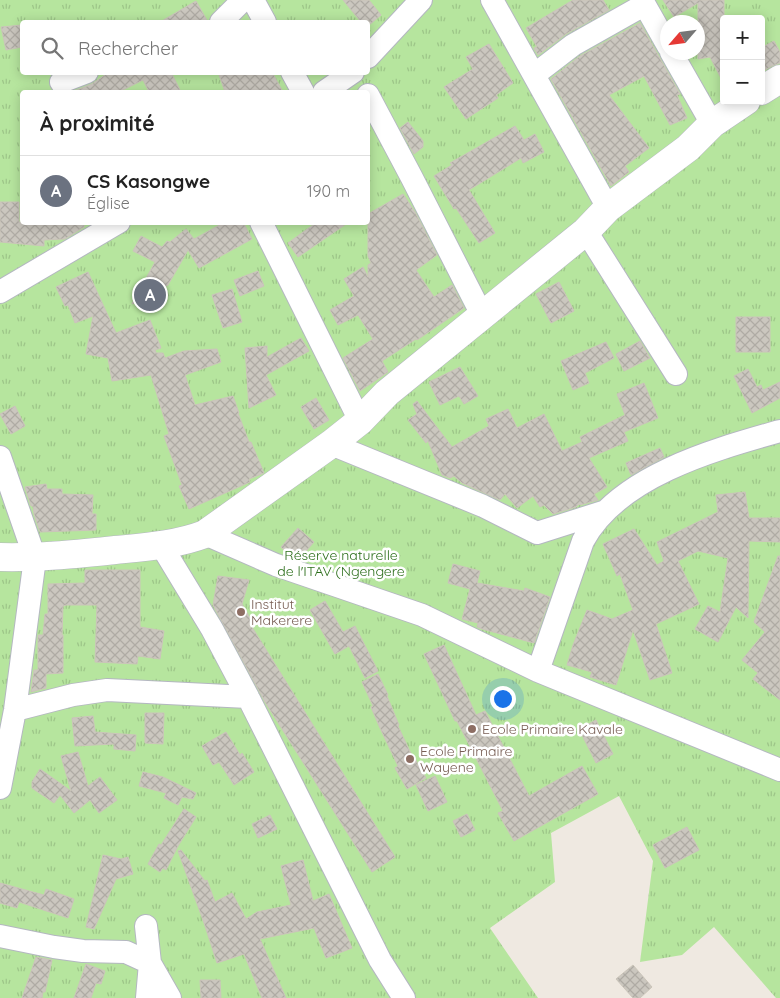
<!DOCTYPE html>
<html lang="fr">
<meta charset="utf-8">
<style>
:root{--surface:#fff;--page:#f6f6f6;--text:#222;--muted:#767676;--line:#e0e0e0;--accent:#1a73e8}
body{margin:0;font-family:Quicksand,sans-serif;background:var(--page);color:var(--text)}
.controls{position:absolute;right:15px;top:15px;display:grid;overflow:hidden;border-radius:5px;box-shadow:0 2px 12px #0003}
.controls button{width:45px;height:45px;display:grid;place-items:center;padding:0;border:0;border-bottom:1px solid var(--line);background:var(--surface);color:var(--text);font:25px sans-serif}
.compass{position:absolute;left:660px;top:15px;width:45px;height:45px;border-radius:50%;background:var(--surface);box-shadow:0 2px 12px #0003;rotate:242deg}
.you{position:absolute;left:502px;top:698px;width:18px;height:18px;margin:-12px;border:4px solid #fff;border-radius:50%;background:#1a73e8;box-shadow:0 0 0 8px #1a73e833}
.badge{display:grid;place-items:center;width:32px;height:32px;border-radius:50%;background:var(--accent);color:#fff;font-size:16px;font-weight:700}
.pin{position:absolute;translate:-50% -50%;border:2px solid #fff;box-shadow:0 1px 5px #0006}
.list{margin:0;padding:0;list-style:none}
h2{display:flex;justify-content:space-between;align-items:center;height:65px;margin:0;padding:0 20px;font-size:21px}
h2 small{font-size:16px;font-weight:400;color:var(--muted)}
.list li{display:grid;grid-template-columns:32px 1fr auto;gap:15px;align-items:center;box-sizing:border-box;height:70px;padding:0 20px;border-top:1px solid var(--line)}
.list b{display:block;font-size:19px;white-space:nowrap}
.list p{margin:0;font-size:16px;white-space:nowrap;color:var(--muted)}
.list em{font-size:16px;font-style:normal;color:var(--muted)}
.icon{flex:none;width:28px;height:28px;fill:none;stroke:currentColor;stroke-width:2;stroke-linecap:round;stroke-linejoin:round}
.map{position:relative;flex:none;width:780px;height:998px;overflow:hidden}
.search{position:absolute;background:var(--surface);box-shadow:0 2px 12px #0003;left:20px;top:20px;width:350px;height:55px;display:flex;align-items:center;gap:12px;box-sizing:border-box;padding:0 18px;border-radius:5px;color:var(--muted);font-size:19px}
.panel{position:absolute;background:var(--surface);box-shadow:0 2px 12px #0003;left:20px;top:90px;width:350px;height:135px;border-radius:5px}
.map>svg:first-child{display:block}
</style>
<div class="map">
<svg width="780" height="998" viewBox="0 0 780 998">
<defs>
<pattern id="grass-tufts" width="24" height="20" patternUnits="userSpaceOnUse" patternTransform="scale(1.25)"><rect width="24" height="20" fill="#b6e59e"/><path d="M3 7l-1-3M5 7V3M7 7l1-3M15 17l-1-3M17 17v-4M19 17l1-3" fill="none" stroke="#9dc588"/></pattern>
<pattern id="building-cross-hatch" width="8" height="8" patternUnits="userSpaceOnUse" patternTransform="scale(1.25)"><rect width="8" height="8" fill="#cbc7bf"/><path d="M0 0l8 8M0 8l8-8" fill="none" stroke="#afaba4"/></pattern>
</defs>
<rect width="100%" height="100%" fill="#efe9e1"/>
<!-- grass -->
<path fill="url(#grass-tufts)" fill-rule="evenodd" d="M0 0H780V998H776L714 927 682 955 640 962 653 861 619 796 551 833 555 882 490 928 538 998H0ZM724 19H761V101H724ZM22 22H368V72H22ZM668 22H698V52H668ZM22 92H368V222H22Z"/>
<!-- building -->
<path fill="url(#building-cross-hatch)" stroke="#cbc5ba" d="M343 0H369L381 15 368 26V22H361Z
M573 0H603L609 10 566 34 538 55 534 48 537 47 526 28Z
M663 0H724V84L710 57 698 59V3L674 17Z
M196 1 208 22H160Z
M640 23 680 94 677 95 687 118 670 125 644 76 609 95 649 148 625 166 629 172 611 186 551 79 580 56Z
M22 25V47L6 50 1 27Z
M774 41 780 52V63L772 66 761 72V48Z
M489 44 513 83 496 95 498 98 466 119 444 87 473 69 466 57Z
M109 72H171L181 92H149L143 80 119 92H72L92 84Z
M218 72H272L283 92H225Z
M408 122 423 141V147L414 154 400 128Z
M515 126 524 140 535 134 544 152 523 163 521 158 469 190 495 233 479 243 456 208 454 209 434 176 452 165 450 163Z
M403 194 415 212 437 255 416 270 434 297 452 285 464 308 417 340 416 339 382 361 388 372 360 391 343 358 373 339 358 315 338 325 330 310 354 296 344 279 363 267 368 277V265L371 263 368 256V214Z
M0 202H19V222H84V227L65 239 44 240V246L0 242Z
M225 222H243L252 239 199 268 188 250 168 285 132 304 155 262 133 251 141 236 162 247 167 241 170 242 186 229 194 239Z
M317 222H349L298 257 288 243Z
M258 271 264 286 240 296 234 280Z
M88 272 116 333 150 320 161 348 155 350 156 353H163L165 358 184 351 217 349 221 362 185 375 195 405 233 396 239 413H238L249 442H251L264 473 249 479 250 482 189 509 179 486 182 485 164 436 169 434 151 375 112 381 108 358 86 354 93 316 75 323 68 305 65 306 56 287Z
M559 282 574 311 551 323 536 294Z
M232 289 242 322 223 328 212 295Z
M736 317H770V352H736Z
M301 338 309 351 266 375 276 395 249 408 245 348 267 346V357Z
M640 341 650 358 624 371 616 354Z
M606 342 614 358 585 373 589 383 573 390 561 361Z
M460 367 478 396 464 404 459 396 440 405 429 382Z
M748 369 757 387 761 385 763 390 780 382V398L752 413 734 376Z
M644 383 658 418 624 432 628 441 589 458 607 487 594 494 598 500 580 505 579 504 576 507 553 514 544 505 540 507 533 496 517 508 505 494 500 500 462 483 454 476 450 478 442 475 428 441 426 443 408 420 417 414 413 404 417 401 452 447 489 426 486 419 508 409 517 428 544 414 562 451 582 442 580 437 625 415 617 394Z
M316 398 329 420 314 429 301 407Z
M15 406 25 426 11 434 0 414Z
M660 448 664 457 631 475 626 463Z
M46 484 47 489H62V494L93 495 92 514H96V530L40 532 34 514 33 506H31L25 487Z
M745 492 749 518H780V542L749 541 748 618 736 607 718 642 695 629 708 606 720 612 728 558 698 551 678 561 699 604 656 624 672 673 650 680 633 630 616 685 590 677 592 672 567 665 573 645 587 610 612 619 633 610 620 574 617 576 603 544 634 529 657 565 664 561 657 542 718 512 716 495Z
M298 528 314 542 299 559 290 556 281 547Z
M778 556H780V700L753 679 758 673 742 660 765 632 754 622Z
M453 564 480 571 477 583 524 591 525 588 550 597 534 643 482 629 477 627 478 623 462 619 470 589 448 583Z
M85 570H140V627L164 631 160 659 138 656 137 664 95 662 97 605H66L63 606 62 635H63V673L46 674V688L31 692 34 670H38V635H43L45 614H48V584L85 583Z
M218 576 249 580 242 604 254 625 252 627 395 857 372 872 265 702 213 605Z
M325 601 343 632 355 626 378 671 365 678 349 646 335 654 310 610Z
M444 645 476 715 485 711 529 796 582 766 598 794 514 841 498 813 503 811 457 721H455L424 654Z
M378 674 388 695 387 696 399 725 398 726 413 758 414 757 426 778 407 789 395 768 398 766 379 726 371 707 373 706 362 682Z
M145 713H164L163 744 145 743Z
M93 716 95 732 136 735 135 751 114 749V744L75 746 72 718Z
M596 720 613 754 596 763 579 729Z
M226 732 240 755 242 753 254 772 234 785 219 762 213 765 202 746Z
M78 752 88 786 100 777 117 800 99 813 90 800 74 813 60 795 54 803 32 788V782L40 769 71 791 61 756Z
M143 772 163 777 196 793 193 799 182 797 178 805 164 798 166 793 139 786Z
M435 776 447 802 428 811 416 785Z
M184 809 196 817 178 846 166 870 163 868 160 872 148 864 159 844 161 845Z
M467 814 475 830 461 837 453 821Z
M270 815 277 829 258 838 252 824Z
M687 827 699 850 665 868 653 845Z
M181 850 205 881 207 880 215 902 232 893 246 919 257 912 291 905 281 866 303 860 313 901 329 894 352 948 326 958 314 928 260 939 286 998H262L244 954 217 963 204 923 178 851Z
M103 855 121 859 128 857 133 874 116 879 94 929 86 927Z
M0 883 44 895 46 889 74 899 68 918 19 902 17 908 0 903Z
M36 957 52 960 45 992H43L42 998H22Z
M86 964 105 971 101 984 96 983 91 998H74Z
M633 965 652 987 640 998H633L616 979Z
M200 980H220L221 998H201Z"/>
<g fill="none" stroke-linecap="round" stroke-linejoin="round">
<defs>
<path id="minor" d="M253 0 265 22
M492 0 608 208
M642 0 668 46
M221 22 243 0
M671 52 712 124
M368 57 421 0
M292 72 303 92
M534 75 573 45 644 5
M61 82 87 72
M324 92 353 72
M368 95 412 178 482 315
M261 222 360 421
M586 231 676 374
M0 292 119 222
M331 444 483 506 537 533 603 512
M0 457 35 558 15 710 0 788
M205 534 276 565 422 615 538 671 780 770
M161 545 212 629 248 697 380 960 404 998
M538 671 583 541C618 476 713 450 780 431
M15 710 73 695 107 690 248 697
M146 926 150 963 147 998
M0 936 54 947 83 951 126 952 150 963 170 998"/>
<path id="tertiary" d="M761 91 780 79
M0 557C39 558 76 554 115 550 145 547 176 545 205 534L331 444 360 421 387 393 586 231 608 208 688 148 712 124 746 101"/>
</defs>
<!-- minor casing -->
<use href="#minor" stroke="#b4b7c1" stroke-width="24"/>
<!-- tertiary casing -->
<use href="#tertiary" stroke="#b4b7c1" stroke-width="29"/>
<!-- minor -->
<use href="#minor" stroke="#fff" stroke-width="22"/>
<!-- tertiary -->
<use href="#tertiary" stroke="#fff" stroke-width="28"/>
</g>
<!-- markers -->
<g fill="#8d6e63" stroke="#fff" stroke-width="2">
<circle cx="241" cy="612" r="5"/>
<circle cx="472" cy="729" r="5"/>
<circle cx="410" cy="759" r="5"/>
</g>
<g text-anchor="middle" stroke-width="5" stroke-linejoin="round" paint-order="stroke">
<!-- park labels -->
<g font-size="14" fill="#2c6e1b" stroke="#fff">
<text x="341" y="560">Réserve naturelle<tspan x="341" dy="16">de l'ITAV (Ngengere</tspan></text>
</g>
<!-- education labels -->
<g font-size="14" fill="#785e54" stroke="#fff" text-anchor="start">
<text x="251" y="609">Institut<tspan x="251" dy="16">Makerere</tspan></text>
<text x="482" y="734">Ecole Primaire Kavale</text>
<text x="420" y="756">Ecole Primaire<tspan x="420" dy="16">Wayene</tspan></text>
</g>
</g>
</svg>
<div class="controls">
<button>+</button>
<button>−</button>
</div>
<svg class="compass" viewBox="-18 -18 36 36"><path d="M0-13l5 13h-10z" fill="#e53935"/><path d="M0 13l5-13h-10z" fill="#767676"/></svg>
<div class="you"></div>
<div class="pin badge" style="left:150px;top:295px;background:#6b7280">A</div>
<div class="search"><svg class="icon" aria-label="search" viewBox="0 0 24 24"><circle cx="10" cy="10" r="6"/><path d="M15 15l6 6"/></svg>Rechercher</div>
<section class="panel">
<h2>À proximité<small></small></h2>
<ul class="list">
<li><span class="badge" style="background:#6b7280">A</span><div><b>CS Kasongwe</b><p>Église</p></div><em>190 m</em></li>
</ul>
</section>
</div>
